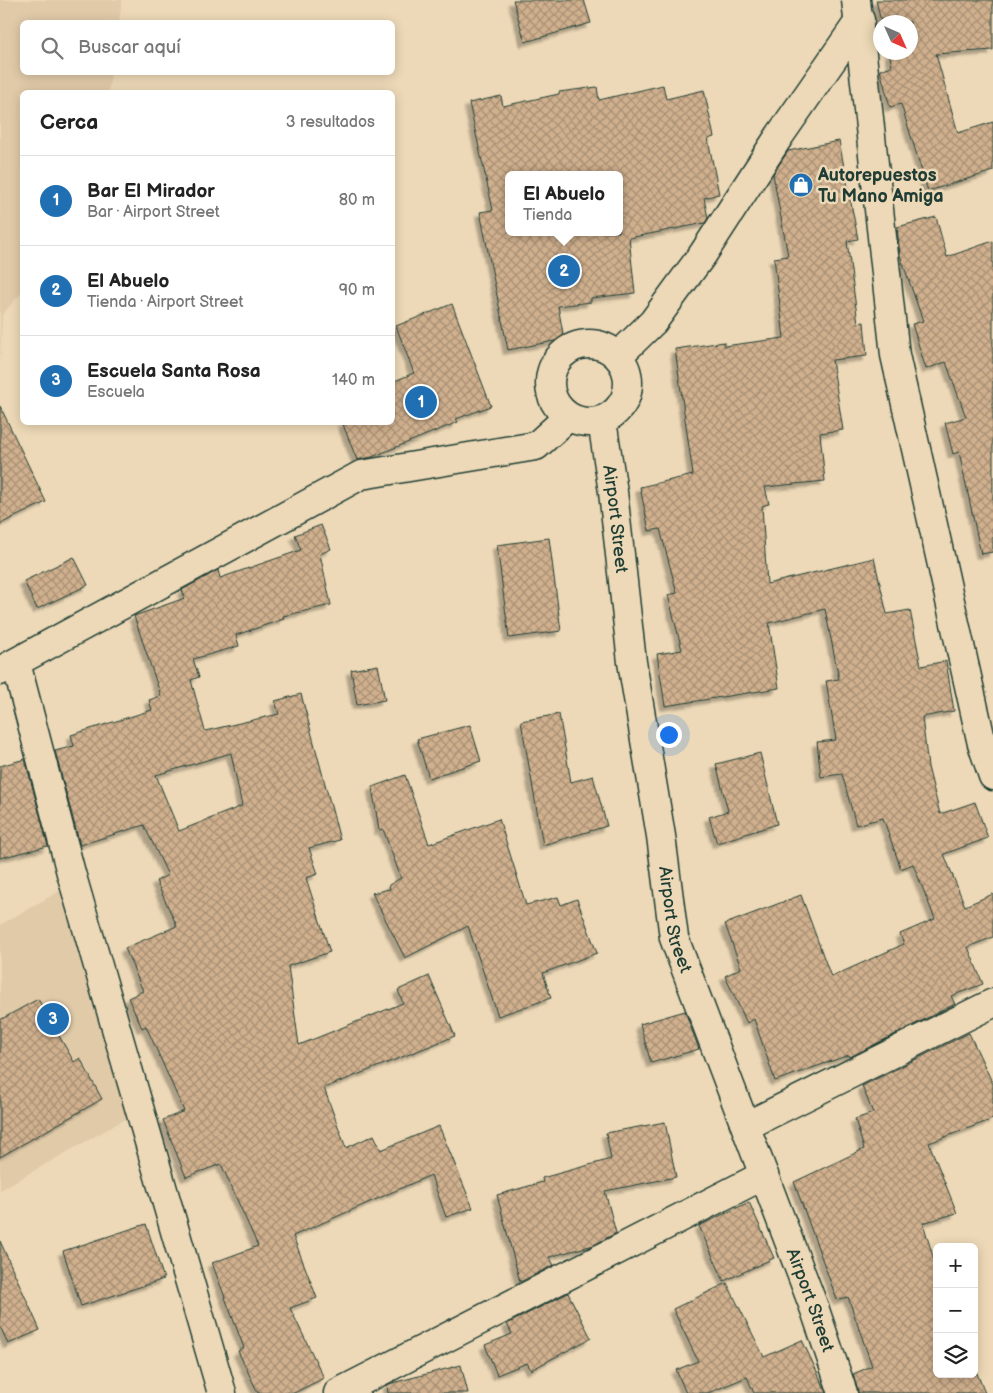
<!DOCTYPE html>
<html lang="es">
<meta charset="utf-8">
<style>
:root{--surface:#fff;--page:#f2f2f2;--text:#222;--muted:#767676;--line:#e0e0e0;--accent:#1f6fb2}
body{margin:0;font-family:"Balsamiq Sans",sans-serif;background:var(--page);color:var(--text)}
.controls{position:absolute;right:15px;bottom:15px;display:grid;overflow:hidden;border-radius:8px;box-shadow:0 2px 12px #0003}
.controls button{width:45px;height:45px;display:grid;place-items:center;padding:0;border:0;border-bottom:1px solid var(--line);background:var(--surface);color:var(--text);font:25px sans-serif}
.compass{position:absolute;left:873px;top:15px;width:45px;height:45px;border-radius:50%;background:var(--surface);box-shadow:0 2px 12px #0003;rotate:135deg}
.you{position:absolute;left:668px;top:734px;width:18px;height:18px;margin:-12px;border:4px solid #fff;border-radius:50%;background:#1a73e8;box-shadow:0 0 0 8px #1a73e833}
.badge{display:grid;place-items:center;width:32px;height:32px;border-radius:50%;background:var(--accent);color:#fff;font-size:16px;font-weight:700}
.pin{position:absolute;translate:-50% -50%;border:2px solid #fff;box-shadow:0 1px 5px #0006}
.popup{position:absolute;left:505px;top:171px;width:118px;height:65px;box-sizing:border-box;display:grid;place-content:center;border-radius:8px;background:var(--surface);filter:drop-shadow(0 1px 4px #0005);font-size:16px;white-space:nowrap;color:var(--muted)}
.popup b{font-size:19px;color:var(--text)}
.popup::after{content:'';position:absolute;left:50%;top:100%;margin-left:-10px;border:10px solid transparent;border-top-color:var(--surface)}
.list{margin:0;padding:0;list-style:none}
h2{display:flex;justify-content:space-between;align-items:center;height:65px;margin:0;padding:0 20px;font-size:21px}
h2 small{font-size:16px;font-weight:400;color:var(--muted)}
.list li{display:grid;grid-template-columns:32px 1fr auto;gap:15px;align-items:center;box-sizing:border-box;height:90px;padding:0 20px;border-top:1px solid var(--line)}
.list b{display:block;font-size:19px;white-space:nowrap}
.list p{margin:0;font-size:16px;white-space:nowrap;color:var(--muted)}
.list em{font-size:16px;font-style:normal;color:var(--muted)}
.icon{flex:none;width:28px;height:28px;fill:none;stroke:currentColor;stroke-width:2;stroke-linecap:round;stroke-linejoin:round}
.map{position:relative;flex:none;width:993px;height:1393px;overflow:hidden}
.search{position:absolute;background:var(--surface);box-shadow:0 2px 12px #0003;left:20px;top:20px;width:375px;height:55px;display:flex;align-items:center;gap:12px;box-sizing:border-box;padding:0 18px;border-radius:8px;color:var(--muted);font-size:19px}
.panel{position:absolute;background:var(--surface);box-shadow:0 2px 12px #0003;left:20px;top:90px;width:375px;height:335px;border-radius:8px}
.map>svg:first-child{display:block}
</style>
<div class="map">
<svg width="993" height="1393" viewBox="0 0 993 1393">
<defs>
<pattern id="building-cross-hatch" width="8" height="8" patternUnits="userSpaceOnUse" patternTransform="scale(1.25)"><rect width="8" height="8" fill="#d0b08d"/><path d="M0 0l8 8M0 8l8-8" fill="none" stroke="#a89074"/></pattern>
<filter id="shadow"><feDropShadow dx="-4.5" dy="4.5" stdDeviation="1" flood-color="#0004"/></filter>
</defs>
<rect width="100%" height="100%" fill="#edd9b7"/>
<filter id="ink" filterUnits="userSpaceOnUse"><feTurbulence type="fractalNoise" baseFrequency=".02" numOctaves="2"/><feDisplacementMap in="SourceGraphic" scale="10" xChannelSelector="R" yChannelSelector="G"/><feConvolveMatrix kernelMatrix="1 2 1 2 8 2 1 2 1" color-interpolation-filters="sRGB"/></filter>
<g filter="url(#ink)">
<!-- built -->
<path fill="#e0caa8" d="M0 0H122L119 22H22V72L111 73 108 92H22V292L2 315 0 365Z
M65 888 136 1113 0 1190V925Z"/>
<!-- building -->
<path fill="url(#building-cross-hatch)" stroke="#1f3d34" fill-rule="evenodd" filter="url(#shadow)" d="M513 0H584L591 23 525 42Z
M876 0H993V50L936 54 958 133 993 122V171L928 191 901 104 890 107 880 70 892 66 889 52H910V22H881Z
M663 85 666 99 704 90 714 137 708 139 719 194 704 198 708 218 705 223 629 238 635 293 591 298V302L558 306 564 339 508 350 480 212 493 210 469 103 501 96 503 106 559 94V92L597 87 599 100ZM509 175H619V232H509Z
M839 141 858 239 847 241 858 323 864 322 867 356 832 360 843 430 820 433 825 481 765 487 769 504 762 506 767 584 874 558 887 614 910 610 921 666 946 661 954 711 922 717 928 767 940 814 975 802 988 838 944 854 965 906 993 894V937L968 947 983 984 951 996 955 1004 850 1057 849 1055 775 1081 754 1019 747 1023 725 976 741 968 725 924 801 895 831 977 904 944 900 934 935 919 913 864 901 869 883 818 856 825 842 774 821 777 817 742 836 740 826 681 839 679 825 609 769 623 779 688 665 706 657 654 682 650 668 595 677 593 660 529 649 531 640 487 693 475 675 349 724 342V346L784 338 774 258 788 256 773 174 788 151Z
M936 217 947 257 993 241V552L981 554 959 452 953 454 945 423 966 417 946 362 926 369 912 324 923 321 900 255 897 227Z
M452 304 491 406 456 419 458 422 372 457 357 460 342 422H392V382L414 373 396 326Z
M0 406 46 502 0 524Z
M321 525 331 549 320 554 331 605 283 616 284 619 236 635 239 646 193 659 199 677 191 680 205 731 279 714 275 701 301 694 340 840 309 848 318 874 306 878 330 952 288 966 299 1045 403 1003 398 990 429 976 455 1036 324 1088 346 1148 374 1135 381 1150 439 1126 473 1208 446 1217 431 1175 293 1236 317 1298 290 1308 324 1378 294 1393H258L238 1351 244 1348 212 1263 258 1246 221 1164 186 1177 163 1120 184 1111 146 1026 142 1028 128 998 143 991 125 948 177 926 156 881 168 875 144 825 80 845 55 751 74 746 71 735 152 710 149 700 161 696 134 616 185 598 182 590 218 570 220 578 301 550 295 535ZM231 753 242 806 179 831 156 775Z
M549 538 561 631 509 638 497 545Z
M74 557 88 585 37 609 24 581Z
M378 665 385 700 357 705 351 670Z
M559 714 571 782 593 776 607 826 543 845 521 721Z
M470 725 481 761 429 778 417 739Z
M760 753 777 824 717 843 709 817 728 811 716 764Z
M25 759 48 846 0 858V766Z
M405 775 429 844 499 819 526 905 558 897 561 905 577 899 597 953 543 973 551 998 498 1016 468 926 405 958 372 893 390 889 389 885 401 878 383 829 379 830 372 787Z
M38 999 74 1062 80 1058 102 1099 0 1157V1020Z
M685 1011 699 1049 651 1063 640 1024Z
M969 1033 993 1084V1119L929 1143 957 1213 923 1223 937 1270V1374H974V1366L985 1393H858L853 1374 872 1366 848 1297 837 1300 794 1182 864 1149 855 1119 873 1113 862 1086Z
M665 1122 676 1177 605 1191 616 1233 594 1245 549 1257 554 1265 520 1282 497 1195 543 1182 542 1178 611 1159 606 1133Z
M749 1202 774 1258 724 1281 699 1226Z
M146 1224 164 1279 81 1306 63 1251Z
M0 1241 40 1330 8 1344 0 1326Z
M727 1283 764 1357 802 1340 827 1393H754L747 1377 708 1393H686L676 1370 698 1361 673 1309Z
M568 1293 591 1338 531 1370 527 1363 497 1375 485 1345 512 1334 507 1324Z
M461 1365 468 1393H388L387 1385 392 1383Z"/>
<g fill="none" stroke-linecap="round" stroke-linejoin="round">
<defs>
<g id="minor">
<path d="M856 0 895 355 982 744 993 776"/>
<circle cx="589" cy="383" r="39"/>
<path d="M619 355 653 322 703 254 780 135 860 20"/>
<path id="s1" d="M602 421 613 492 632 662 661 836 674 938 815 1310 843 1393"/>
<path d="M16 663 71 873 222 1393"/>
<path d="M0 671 361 475 536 446 568 417"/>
<path d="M746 1126 993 1003"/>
<path d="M338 1393 764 1175"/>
</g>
</defs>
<!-- minor casing -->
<use href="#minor" stroke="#1f3d34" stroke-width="31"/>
<!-- minor -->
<use href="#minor" stroke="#edd9b7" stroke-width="28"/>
</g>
</g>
<!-- icons -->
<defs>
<symbol id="shop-disc" viewBox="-11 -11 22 22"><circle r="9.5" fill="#1f6fb2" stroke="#edd9b7"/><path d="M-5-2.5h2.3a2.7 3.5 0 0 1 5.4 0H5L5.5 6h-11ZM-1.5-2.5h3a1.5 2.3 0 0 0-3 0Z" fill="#fff"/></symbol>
</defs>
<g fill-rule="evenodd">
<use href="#shop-disc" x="787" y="171" width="28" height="28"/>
</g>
<g text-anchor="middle" stroke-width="5" stroke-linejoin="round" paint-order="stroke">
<!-- poi labels -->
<g font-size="18" font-weight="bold" fill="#1f3d34" stroke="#edd9b7" text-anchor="start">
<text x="818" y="181">Autorepuestos<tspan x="818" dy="21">Tu Mano Amiga</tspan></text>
</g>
<!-- street labels -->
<g font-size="18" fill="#1f3d34" stroke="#edd9b7">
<text dy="6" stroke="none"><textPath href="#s1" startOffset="99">Airport Street</textPath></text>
<text dy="6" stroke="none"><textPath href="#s1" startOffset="504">Airport Street</textPath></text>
<text dy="6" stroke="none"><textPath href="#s1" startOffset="909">Airport Street</textPath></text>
</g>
</g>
</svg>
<div class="controls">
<button>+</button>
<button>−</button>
<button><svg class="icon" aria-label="layers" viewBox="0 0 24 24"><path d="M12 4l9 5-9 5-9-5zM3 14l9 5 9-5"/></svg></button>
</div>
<svg class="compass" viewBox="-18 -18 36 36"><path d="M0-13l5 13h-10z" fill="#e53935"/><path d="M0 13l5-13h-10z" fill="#767676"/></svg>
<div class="you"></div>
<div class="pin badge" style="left:421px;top:402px">1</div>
<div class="pin badge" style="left:564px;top:271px">2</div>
<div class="popup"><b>El Abuelo</b>Tienda</div>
<div class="pin badge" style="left:53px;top:1019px">3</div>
<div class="search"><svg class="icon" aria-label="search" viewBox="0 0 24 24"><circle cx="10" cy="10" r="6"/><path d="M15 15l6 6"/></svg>Buscar aquí</div>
<section class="panel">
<h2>Cerca<small>3 resultados</small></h2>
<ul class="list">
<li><span class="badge">1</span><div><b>Bar El Mirador</b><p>Bar · Airport Street</p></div><em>80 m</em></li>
<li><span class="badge">2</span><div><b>El Abuelo</b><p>Tienda · Airport Street</p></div><em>90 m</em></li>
<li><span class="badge">3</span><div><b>Escuela Santa Rosa</b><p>Escuela</p></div><em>140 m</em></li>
</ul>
</section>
</div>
